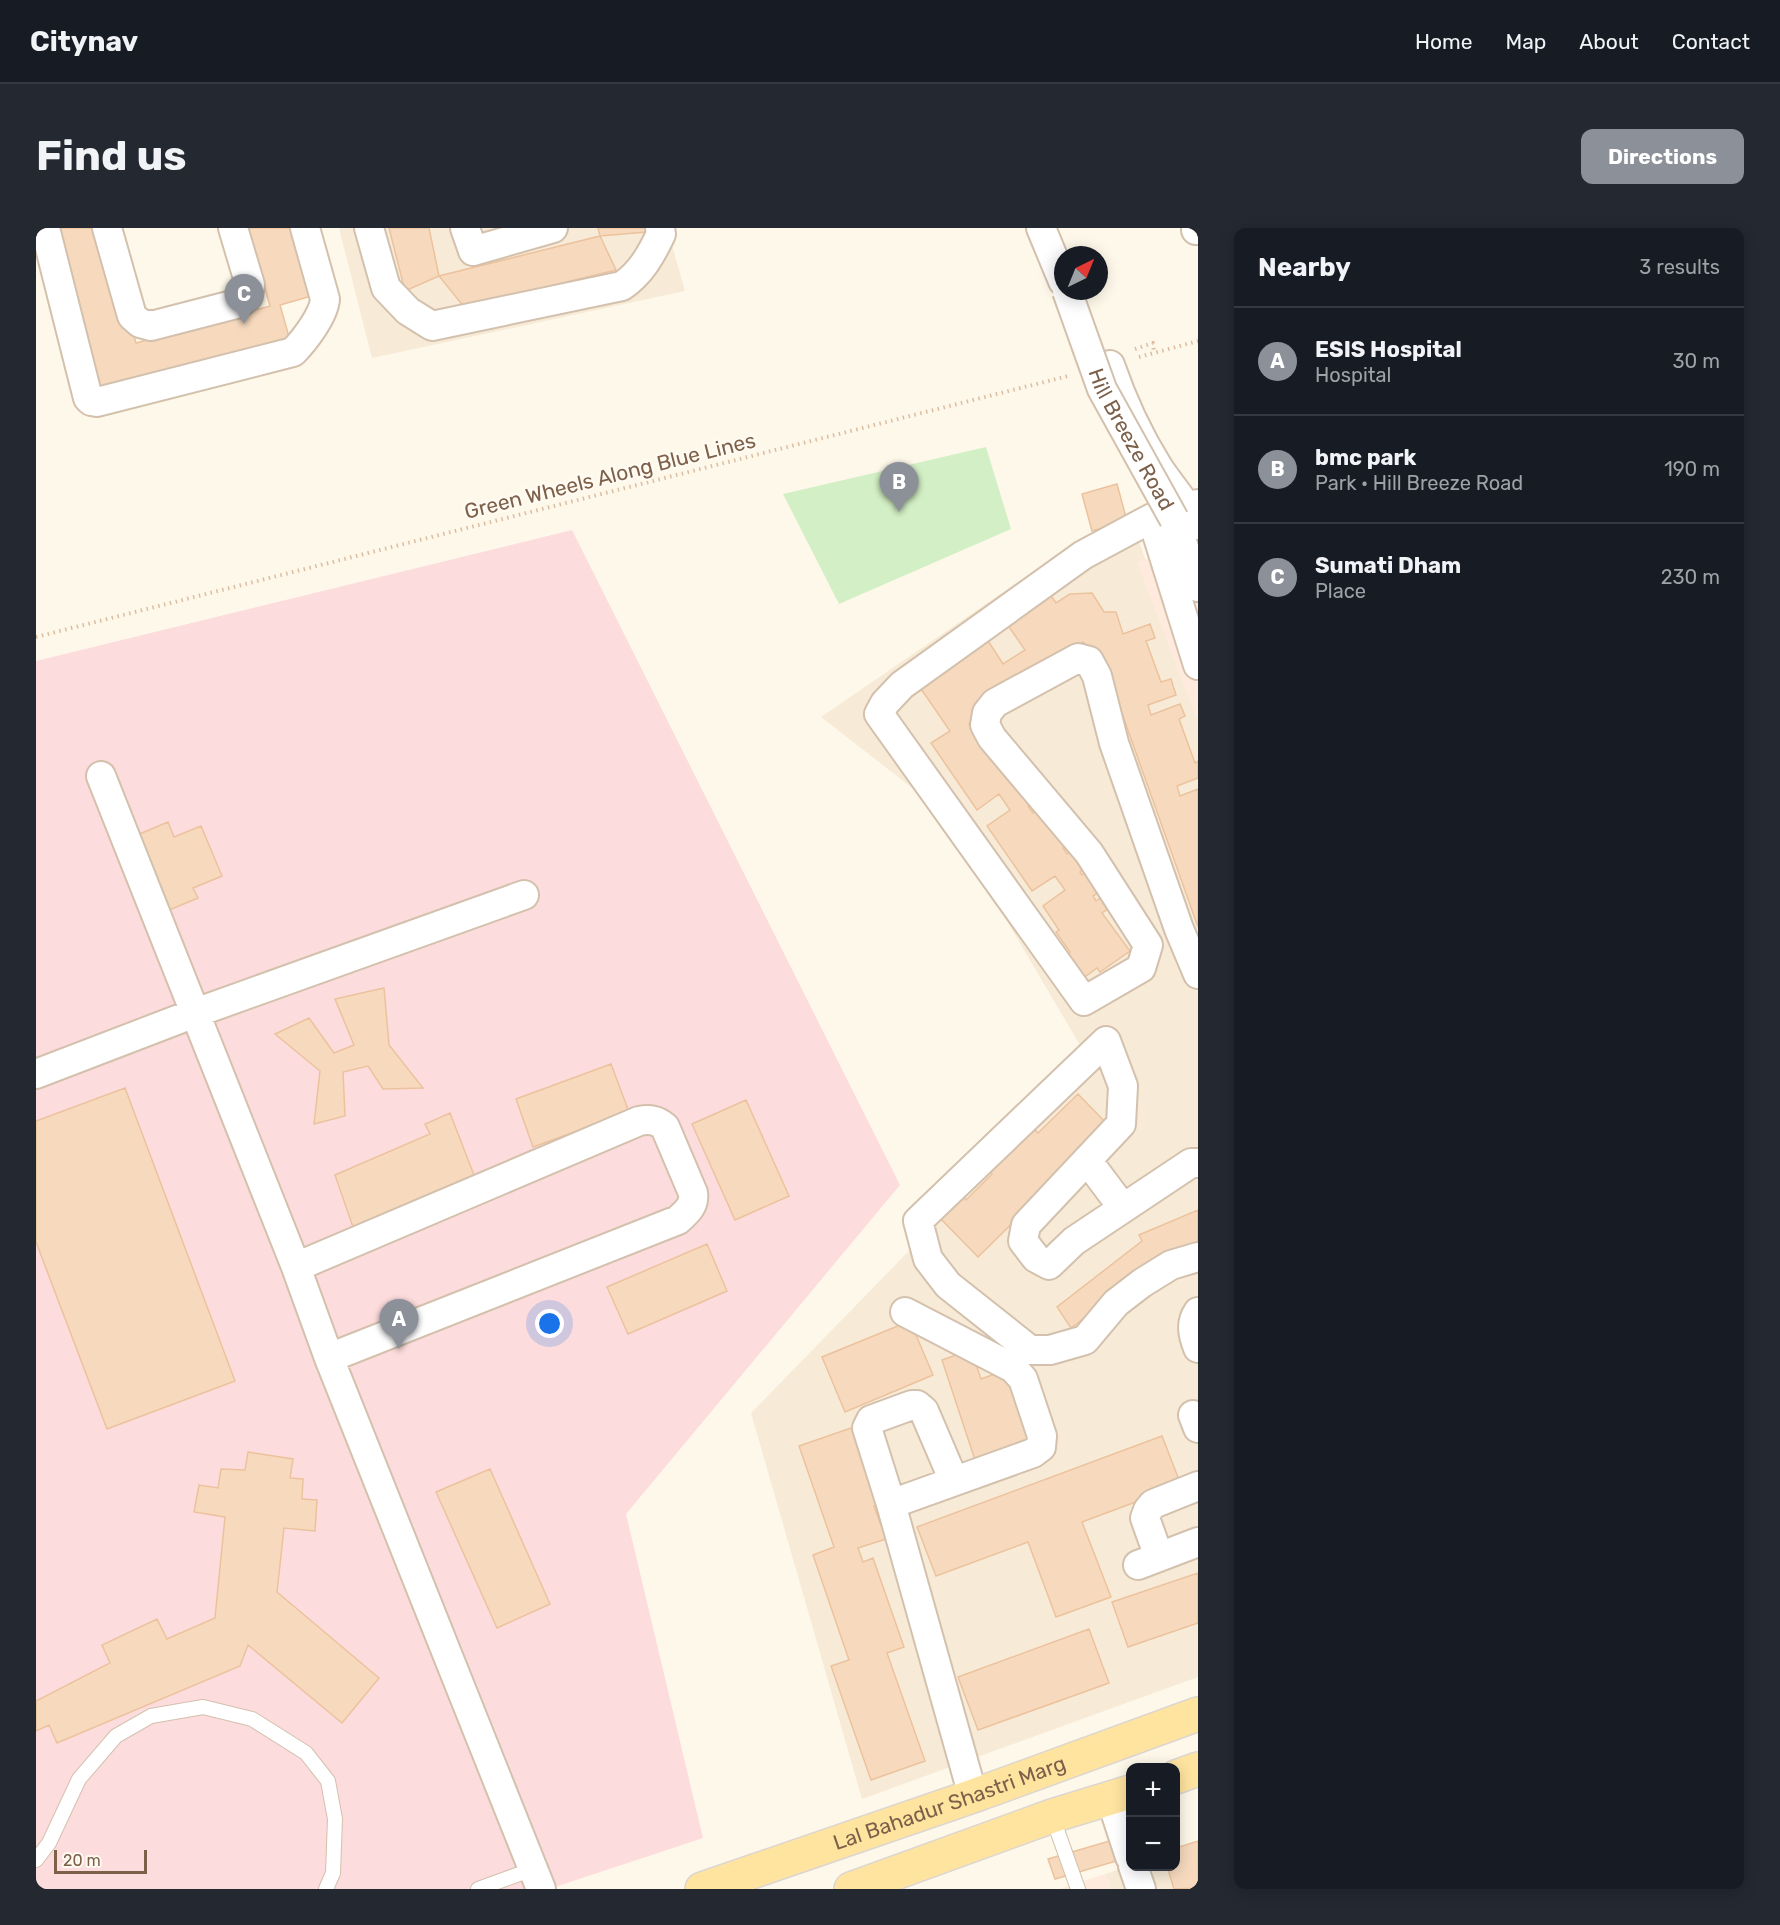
<!DOCTYPE html>
<meta charset="utf-8">
<style>
:root{--surface:#171b24;--page:#242831;--text:#f1f3f6;--muted:#9ea1a6;--line:#363941;--accent:#8c9099}
body{margin:0;font-family:Rubik,sans-serif;background:var(--page);color:var(--text)}
.controls{position:absolute;right:18px;bottom:18px;display:grid;overflow:hidden;border-radius:12px;box-shadow:0 3px 15px #0003}
.controls button{width:54px;height:54px;display:grid;place-items:center;padding:0;border:0;border-bottom:2px solid var(--line);background:var(--surface);color:var(--text);font:30px sans-serif}
.compass{position:absolute;left:1018px;top:18px;width:54px;height:54px;border-radius:50%;background:var(--surface);box-shadow:0 3px 15px #0003;rotate:43deg}
.scale{position:absolute;left:18px;bottom:15px;width:93px;box-sizing:border-box;padding-left:6px;border:3px solid #7d6049;border-top:0;font-size:16px;line-height:21px;white-space:nowrap;color:#7d6049;-webkit-text-stroke:4px #fffbf2;paint-order:stroke}
.you{position:absolute;left:514px;top:1096px;width:21px;height:21px;margin:-15px;border:4px solid #fff;border-radius:50%;background:#1a73e8;box-shadow:0 0 0 9px #1a73e833}
.badge{display:grid;place-items:center;width:39px;height:39px;border-radius:50%;background:var(--accent);color:#fff;font-size:20px;font-weight:700}
.pin{position:absolute;translate:-50% -50px;filter:drop-shadow(0 2px 3px #0008)}
.pin::after{content:'';position:absolute;top:32px;width:21px;height:18px;background:inherit;clip-path:polygon(0 0,100% 0,50% 100%)}
.list{margin:0;padding:0;list-style:none}
h2{display:flex;justify-content:space-between;align-items:center;height:78px;margin:0;padding:0 24px;font-size:26px}
h2 small{font-size:20px;font-weight:400;color:var(--muted)}
.list li{display:grid;grid-template-columns:39px 1fr auto;gap:18px;align-items:center;box-sizing:border-box;height:108px;padding:0 24px;border-top:2px solid var(--line)}
.list b{display:block;font-size:22px;white-space:nowrap}
.list p{margin:0;font-size:20px;white-space:nowrap;color:var(--muted)}
.list em{font-size:20px;font-style:normal;color:var(--muted)}
.map{position:relative;flex:none;width:1162px;height:1661px;overflow:hidden;border-radius:12px}
header{display:flex;align-items:center;gap:36px;box-sizing:border-box;height:84px;padding:0 30px;background:var(--surface);border-bottom:2px solid var(--line)}
header strong{font-size:28px}
nav{display:flex;gap:33px;margin-inline-start:auto;font-size:21px}
.intro{display:flex;align-items:center;justify-content:space-between;box-sizing:border-box;height:144px;padding:0 36px}
h1{margin:0;font-size:42px}
.button{padding:15px 27px;border-radius:12px;background:var(--accent);color:#fff;font-size:21px;font-weight:700}
main{display:flex;gap:36px;padding:0 36px}
aside{flex:1;background:var(--surface);border-radius:12px;box-shadow:0 3px 15px #0003}
.map>svg:first-child{display:block}
</style>
<header>
<strong>Citynav</strong>
<nav><a>Home</a><a>Map</a><a>About</a><a>Contact</a></nav>
</header>
<div class="intro"><h1>Find us</h1><a class="button">Directions</a></div>
<main>
<div class="map">
<svg width="1162" height="1661" viewBox="0 0 1162 1661">
<rect width="100%" height="100%" fill="#fef8ea"/>
<!-- residential -->
<path fill="#f7ebd7" d="M303 0H631L649 63 336 130Z
M1095 291 1162 479V1449L826 1571 715 1185 1055 836 907 584 785 489 1011 334Z
M1162 1616V1661H1074L1069 1646 1094 1638H1140V1623Z"/>
<!-- commercial -->
<path fill="#ffeadd" d="M1162 317V494L1101 334Z
M1069 1646 1074 1661H1024Z"/>
<!-- medical -->
<path fill="#fddcdd" d="M536 302 864 957 590 1286 667 1610 513 1661H0V433Z"/>
<!-- green -->
<path fill="#d3efc5" d="M950 219 975 301 803 376 747 266Z"/>
<!-- building -->
<path fill="#f7dabe" stroke="#ecc29d" stroke-width="1.5" d="M19 0H66L100 115 234 78 212 0H261L279 67 244 77 255 116 65 168Z
M353 0H393L403 48 369 63Z
M562 0H609L610 4 564 8Z
M564 8 580 42 428 79 403 48Z
M1081 256 1091 293 1056 303 1046 266Z
M1056 365 1068 384H1080L1087 406 1114 396 1119 410 1110 413 1125 454 1135 451 1140 467 1112 477 1115 487 1144 476 1149 488 1143 491 1159 535 1162 533V550L1141 558 1144 568 1162 561V699L1068 435 1047 414 938 486 942 491 933 496 971 550 979 544 999 573 992 578 997 585 1003 580 1030 617 1027 620 1031 626 1035 623 1048 640 1044 644 1046 647 1051 644 1065 663 1057 668 1060 673 1068 667 1076 678 1066 685 1094 723 1064 744 1061 740 1042 754 1025 731 1034 724 1020 704 1023 702 1007 678 1029 662 1019 648 996 663 951 598 974 582 963 566 941 582 895 515 914 503 883 458 951 411 967 436 989 422 971 396 1014 366 1020 375 1034 366Z
M132 594 138 609 165 598 186 648 157 660 162 670 133 682 101 607Z
M348 760 353 817 387 860 347 861 332 838 307 844 309 888 278 896 284 843 239 806 273 790 298 825 318 817 299 771Z
M575 836 593 884 497 919 480 871Z
M89 860 199 1153 71 1201 0 1014V893Z
M1042 866 1074 899 942 1029 901 987 924 965 930 972 956 946 949 940 993 896 1002 905Z
M710 872 753 968 699 992 656 896Z
M414 885 438 947 317 999 299 947 394 906 389 896Z
M1162 982V1021L1132 1027 1035 1100 1021 1079 1106 1013 1103 1007Z
M671 1016 691 1063 592 1106 571 1059Z
M874 1093 897 1147 809 1184 786 1129Z
M935 1122 945 1151 970 1142 995 1217 940 1235 906 1132Z
M818 1199 844 1275 838 1278 850 1311 822 1320 827 1334 837 1330 868 1419 851 1425 889 1533 835 1552 795 1438 813 1432 777 1327 798 1319 763 1218Z
M1126 1208 1145 1257 1046 1294 1075 1369 1020 1389 992 1314 900 1348 881 1299Z
M212 1224 257 1231 254 1250 267 1251 266 1271 281 1272 279 1303 248 1300 241 1364 343 1450 306 1495 212 1417 204 1438 21 1515 13 1497 0 1503V1473L74 1435 66 1417 121 1391 131 1411 179 1390 189 1289 158 1284 163 1257 182 1260 185 1241 209 1242Z
M454 1241 514 1376 461 1400 400 1264Z
M1162 1345V1395L1092 1419 1076 1374Z
M1053 1401 1073 1455 942 1502 922 1449Z
M1094 1607V1629L1019 1651 1012 1631Z
M1162 1613V1660L1138 1661 1131 1638H1140V1620Z"/>
<g fill="none" stroke-linecap="round" stroke-linejoin="round">
<defs>
<path id="service" d="M1016 1588 1042 1661
M0 1632 13 1615 43 1551 80 1508 115 1488 167 1479 216 1491 270 1525 292 1553 299 1591 297 1645 290 1661
M442 1661 497 1641"/>
<path id="minor" d="M9 0 52 170 55 173 61 174 257 124C268 113 288 87 289 71L269 0
M71 0 96 88 104 95 115 98 204 75 212 68 214 57 197 0
M333 0 350 60 372 83 396 98 586 58C605 45 615 27 625 6L624 0
M429 0 437 23 517 0
M1005 0 1027 53
M1160 2 1162 1
M1074 137C1086 172 1102 207 1122 239 1135 259 1151 276 1162 297
M1162 276 1116 290 1162 437
M1116 290 1047 327 866 457 849 475 843 486 1048 773 1105 740 1112 717 1053 625 956 510 949 497 951 485 959 475 1042 430 1053 433 1061 448 1078 515 1143 701 1162 746
M1138 291 1162 359
M65 548 260 1039 293 1130 505 1661
M0 846 159 785 488 667
M1051 932 1087 980
M1162 935H1155L1038 1013 1013 1037 1000 1030 987 1013 990 997 1085 896 1087 858 1070 813 882 993 892 1031 912 1057 994 1122H1014L1049 1112 1080 1075 1106 1055 1135 1037 1162 1029
M260 1039 603 893C614 891 621 892 629 899L657 965C659 977 651 984 642 992L293 1130
M1162 1084C1154 1096 1157 1107 1162 1120
M1157 1187 1162 1200
M918 1253 888 1183 881 1177H876L835 1192 831 1200 855 1276 937 1568
M855 1276 997 1225 1005 1219 1006 1208 987 1151 977 1140 869 1084
M1123 1329 1109 1290 1112 1282 1117 1276 1162 1258
M1102 1337 1162 1314
M1075 1571 1094 1629
M1097 1638 1105 1661"/>
<g id="primary">
<path d="M1140 1549 1162 1541"/>
<path id="s1" d="M666 1661 937 1568 1162 1486"/>
<path d="M815 1661 1016 1588 1094 1564"/>
</g>
</defs>
<!-- service casing -->
<use href="#service" stroke="#d3c1ad" stroke-width="16"/>
<!-- minor casing -->
<use href="#minor" stroke="#d3c1ad" stroke-width="32"/>
<!-- primary casing -->
<use href="#primary" stroke="#ddd6d0" stroke-width="36"/>
<!-- path -->
<path stroke="#ddbda0" stroke-width="4" stroke-dasharray="1.5 4.5" stroke-linecap="butt" d="M1099 121 1117 115 1118 125
M1103 129 1162 113
M0 409 1032 148"/>
<!-- service -->
<use href="#service" stroke="#fff" stroke-width="14"/>
<!-- minor -->
<use href="#minor" stroke="#fff" stroke-width="28"/>
<!-- primary -->
<use href="#primary" stroke="#ffe4a0" stroke-width="33"/>
<defs>
<g id="minor-bridge">
<path id="s2" d="M1031 63 1066 161 1138 291"/>
</g>
</defs>
<!-- minor-bridge casing -->
<use href="#minor-bridge" stroke="#d3c1ad" stroke-width="32" stroke-linecap="butt"/>
<!-- minor-bridge -->
<use href="#minor-bridge" stroke="#fff" stroke-width="28"/>
</g>
<g text-anchor="middle" stroke-width="4.5" stroke-linejoin="round" paint-order="stroke">
<!-- street labels -->
<g font-size="21" fill="#7d6049" stroke="#fffbf2">
<text dy="7" stroke="none"><textPath href="#s2" startOffset="162">Hill Breeze Road</textPath></text>
<text transform="translate(574 248) rotate(-14)" y="7">Green Wheels Along Blue Lines</text>
<text dy="7" stroke="none"><textPath href="#s1" startOffset="262">Lal Bahadur Shastri Marg</textPath></text>
</g>
</g>
</svg>
<div class="controls">
<button>+</button>
<button>−</button>
</div>
<svg class="compass" viewBox="-18 -18 36 36"><path d="M0-13l5 13h-10z" fill="#e53935"/><path d="M0 13l5-13h-10z" fill="#9ea1a6"/></svg>
<div class="scale">20 m</div>
<div class="you"></div>
<div class="pin badge" style="left:363px;top:1121px">A</div>
<div class="pin badge" style="left:863px;top:284px">B</div>
<div class="pin badge" style="left:208px;top:96px">C</div>
</div>
<aside>
<h2>Nearby<small>3 results</small></h2>
<ul class="list">
<li><span class="badge">A</span><div><b>ESIS Hospital</b><p>Hospital</p></div><em>30 m</em></li>
<li><span class="badge">B</span><div><b>bmc park</b><p>Park · Hill Breeze Road</p></div><em>190 m</em></li>
<li><span class="badge">C</span><div><b>Sumati Dham</b><p>Place</p></div><em>230 m</em></li>
</ul>
</aside>
</main>
